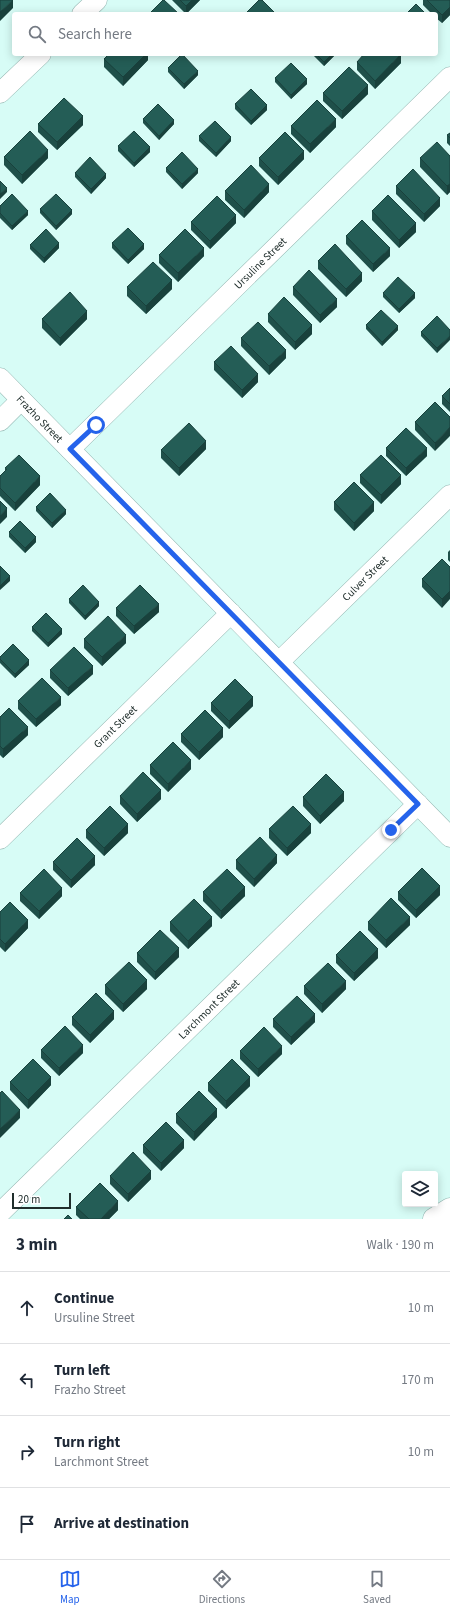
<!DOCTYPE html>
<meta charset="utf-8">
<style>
:root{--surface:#fff;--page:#f2f2f3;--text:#1f2937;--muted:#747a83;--line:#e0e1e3;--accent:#2563eb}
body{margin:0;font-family:"Source Sans 3",sans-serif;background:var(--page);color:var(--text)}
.controls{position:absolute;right:12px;bottom:12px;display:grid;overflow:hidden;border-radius:4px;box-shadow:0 2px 10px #0003}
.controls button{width:36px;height:36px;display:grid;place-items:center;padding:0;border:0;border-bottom:1px solid var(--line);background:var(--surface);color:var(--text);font:20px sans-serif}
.scale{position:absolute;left:12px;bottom:10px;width:59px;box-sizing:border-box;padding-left:4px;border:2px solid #202e2c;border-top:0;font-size:11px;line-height:14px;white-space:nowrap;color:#202e2c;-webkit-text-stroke:3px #fff;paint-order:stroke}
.stop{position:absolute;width:12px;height:12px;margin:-9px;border:3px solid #2563eb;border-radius:50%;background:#fff}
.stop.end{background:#2563eb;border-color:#fff;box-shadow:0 1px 4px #0008}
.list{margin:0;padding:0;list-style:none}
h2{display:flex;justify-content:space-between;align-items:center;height:52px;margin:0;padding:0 16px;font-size:17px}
h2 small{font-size:13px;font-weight:400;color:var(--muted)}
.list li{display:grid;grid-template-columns:26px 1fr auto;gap:12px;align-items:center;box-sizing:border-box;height:72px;padding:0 16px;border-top:1px solid var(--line)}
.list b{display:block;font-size:15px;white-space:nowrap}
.list p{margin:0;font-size:13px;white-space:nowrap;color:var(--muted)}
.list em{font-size:13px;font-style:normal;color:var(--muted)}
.icon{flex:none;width:22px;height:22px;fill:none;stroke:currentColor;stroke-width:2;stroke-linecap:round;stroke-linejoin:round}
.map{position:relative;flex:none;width:450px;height:1219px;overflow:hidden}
.search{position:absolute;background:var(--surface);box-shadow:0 2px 10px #0003;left:12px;right:12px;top:12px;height:44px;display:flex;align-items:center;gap:10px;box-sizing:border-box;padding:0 14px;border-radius:4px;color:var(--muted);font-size:15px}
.sheet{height:340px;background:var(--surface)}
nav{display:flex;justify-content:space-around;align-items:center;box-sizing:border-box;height:56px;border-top:1px solid var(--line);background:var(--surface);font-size:11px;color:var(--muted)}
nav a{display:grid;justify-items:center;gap:2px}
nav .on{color:var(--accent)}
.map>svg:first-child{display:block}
</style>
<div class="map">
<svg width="450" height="1219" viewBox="0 0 450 1219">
<rect width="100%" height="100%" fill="#d7fcf6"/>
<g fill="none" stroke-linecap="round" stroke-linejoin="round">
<defs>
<g id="minor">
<path d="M82 14 97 0"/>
<path d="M0 93 41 54"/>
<path id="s1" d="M0 378 450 837"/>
<path d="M0 421 21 400"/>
<path id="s2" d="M70 449 450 77"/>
<path id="s3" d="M279 662 450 495"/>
<path id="s4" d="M0 839 231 613"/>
<path id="s5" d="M0 1213 418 804"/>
</g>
<path id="highway" d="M434 1219 450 1209"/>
</defs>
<!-- minor casing -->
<use href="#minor" stroke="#93b6b1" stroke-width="21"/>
<!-- highway casing -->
<use href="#highway" stroke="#93b6b1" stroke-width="23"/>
<!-- minor -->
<use href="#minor" stroke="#fff" stroke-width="20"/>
<!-- highway -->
<use href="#highway" stroke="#fff" stroke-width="22"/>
</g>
<!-- wall -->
<path fill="#1f504a" d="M172 0H200L186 14Z
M423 0H450V15L442 23 436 18V14H432L423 5Z
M148 54V60L123 86 104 67V59Z
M312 54H336L324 66Z
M357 62 401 63 375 89 357 70Z
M168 68 198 75 184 89 168 72Z
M275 78 307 84 291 99 275 82Z
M323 93 368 94 342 119 323 101Z
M235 104 267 110 251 125 235 109Z
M143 119 174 124 159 140 143 123Z
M38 124 83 125 57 150 38 132Z
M291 126 336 127 310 153 291 134Z
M450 133V146L447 143V135Z
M199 136 231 141 216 157 199 141Z
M118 146 150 152 134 167 118 151Z
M450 156V192L447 195 420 167V158Z
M4 157 48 158 22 184 4 165Z
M259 158 304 159 278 185 259 166Z
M166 168 198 173 182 189 166 172Z
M75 173 106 178 91 194 75 177Z
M396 186 440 206 424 222 396 194Z
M225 191 269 192 244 218 225 200Z
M0 206 28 215 12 230 0 218Z
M40 209 72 214 56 230 40 213Z
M372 211 416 232 399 248 372 220Z
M191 222 236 223 210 249 191 230Z
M346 236 390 256 373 272 346 244Z
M112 243 144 249 128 264 112 248Z
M30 245 59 248 44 263 30 249Z
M159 255 204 256 178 282 159 263Z
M318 261 362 281 346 297 318 269Z
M127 287 172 289 146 314 127 296Z
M293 287 337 307 320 323 293 295Z
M383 293 415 298 399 313 383 297Z
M268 314 312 334 295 350 268 322Z
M42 319H87L60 346 42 328Z
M366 325 398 330 382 346 366 329Z
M450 330 437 353 421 336V332Z
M241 338 286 358 269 375 241 346Z
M214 362 258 382 242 398 214 370Z
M450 388V412L442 404V396Z
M435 402V451L415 430V422Z
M386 448 427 456 406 476 386 456Z
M206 449 179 476 161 458V450Z
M5 468 40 485 15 511 0 496V476L5 471Z
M360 475 401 484 381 504 360 483Z
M334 502 374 511 354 531 334 510Z
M36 507 66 514 52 528 36 511Z
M9 532 36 542 25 553 9 537Z
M450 550V562L448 560V552Z
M442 559V608L422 587V579Z
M69 599 99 606 85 620 69 603Z
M116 608 159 612 134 634 116 616Z
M32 627 62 634 48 647 32 631Z
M84 639 126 643 102 666 84 648Z
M0 657 29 665 15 678 0 663Z
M50 670 93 674 68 696 50 678Z
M18 701 61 705 36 727 18 709Z
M211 703 253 706 229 729 211 711Z
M0 717 28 735 3 758 0 755Z
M181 734 223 737 199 760 181 742Z
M150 765 191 769 168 792 150 774Z
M120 796 161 799 137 822 120 804Z
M303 797 344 801 320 824 303 806Z
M269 829 311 833 287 856 269 838Z
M86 830 128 833 104 856 86 838Z
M236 860 277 863 254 887 236 869Z
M53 862 95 865 71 888 53 870Z
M203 892 245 896 221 919 203 901Z
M398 892 440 895 416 918 398 900Z
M20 893 62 896 39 919 20 901Z
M0 912 28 928 5 952 0 947Z
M170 922 212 926 188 949 170 931Z
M368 922 410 925 386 948 368 930Z
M137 953 179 957 155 980 137 962Z
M336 955 378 958 354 981 336 963Z
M105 985 147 989 123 1012 105 994Z
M304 986 346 989 322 1013 304 994Z
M72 1017 114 1019 90 1043 72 1025Z
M273 1019 315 1022 291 1045 273 1027Z
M41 1050 83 1053 59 1076 41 1058Z
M240 1051 282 1054 258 1077 240 1059Z
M10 1082 51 1085 28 1109 10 1090Z
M208 1083 250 1086 226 1109 208 1091Z
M176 1114 217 1117 194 1141 176 1123Z
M143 1145 184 1148 161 1171 143 1153Z
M110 1176 151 1179 128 1202 110 1184Z
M76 1207 118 1210 109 1219H80L76 1215Z"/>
<!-- shaded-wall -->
<path fill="#19413c" d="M13 0V8L0 21V12Z
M192 0H200L186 14V6Z
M450 7V15L442 23V15Z
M146 54H148V60L123 86V77Z
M332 54H336L324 66V62Z
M401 54V63L375 89V81Z
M198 71V75L184 89V84Z
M307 79V84L291 99V95Z
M368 85V94L342 119V111Z
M267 105V110L251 125V121Z
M83 116V125L57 150V142Z
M336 119V127L310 153V144Z
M174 120V124L159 140V136Z
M231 137V141L216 157V153Z
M150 147V152L134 167V163Z
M48 150V158L22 184V175Z
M304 151V159L278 185V177Z
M198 169V173L182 189V184Z
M106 174V178L91 194V189Z
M269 184V192L244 218V210Z
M450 184V192L447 195V186Z
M7 188V192L0 199V194Z
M440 198V206L424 222V214Z
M72 210V214L56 230V226Z
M28 211V215L12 230V226Z
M236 215V223L210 249V241Z
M416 223V232L399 248V240Z
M59 243V248L44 263V258Z
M144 244V249L128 264V260Z
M204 248V256L178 282V273Z
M390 248V256L373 272V264Z
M362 273V281L346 297V289Z
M172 280V289L146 314V306Z
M415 293V298L399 313V309Z
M337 299V307L320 323V315Z
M87 311V319L60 346V338Z
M312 325V334L295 350V342Z
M398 326V330L382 346V342Z
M450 336V340L437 353V348Z
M286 350V358L269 375V366Z
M258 374V382L242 398V390Z
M450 427V436L435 451V443Z
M206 441V449L179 476V468Z
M427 448V456L406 476V468Z
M401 475V484L381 504V495Z
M40 476V485L15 511V503Z
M374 502V511L354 531V523Z
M7 508V517L0 524V516Z
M66 510V514L52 528V523Z
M36 537V542L25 553V548Z
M10 576V581L0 590V586Z
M450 591V599L442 608V599Z
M99 602V606L85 620V616Z
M159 604V612L134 634V626Z
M62 629V634L48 647V643Z
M126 635V643L102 666V657Z
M29 660V665L15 678V674Z
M93 666V674L68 696V688Z
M61 697V705L36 727V719Z
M253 697V706L229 729V721Z
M28 727V735L3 758V749Z
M223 728V737L199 760V752Z
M191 760V769L168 792V784Z
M161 790V799L137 822V814Z
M344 792V801L320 824V816Z
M128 824V833L104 856V848Z
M311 824V833L287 856V848Z
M277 855V863L254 887V879Z
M95 856V865L71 888V880Z
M440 886V895L416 918V910Z
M245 887V896L221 919V911Z
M62 888V896L39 919V911Z
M212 917V926L188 949V941Z
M410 917V925L386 948V940Z
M28 920V928L5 952V944Z
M179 948V957L155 980V972Z
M378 949V958L354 981V973Z
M147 980V989L123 1012V1004Z
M346 981V989L322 1013V1004Z
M114 1011V1019L90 1043V1035Z
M315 1014V1022L291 1045V1037Z
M83 1045V1053L59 1076V1068Z
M282 1046V1054L258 1077V1069Z
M51 1077V1085L28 1109V1100Z
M250 1077V1086L226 1109V1101Z
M217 1109V1117L194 1141V1132Z
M20 1110V1118L0 1138V1129Z
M184 1140V1148L161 1171V1163Z
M151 1171V1179L128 1202V1194Z
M118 1201V1210L109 1219H101Z"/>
<!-- building -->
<path fill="#245d56" stroke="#19413c" d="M0 0H13L0 12Z
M163 0H164L179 14H149Z
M180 0H192L186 6Z
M259 0H262L276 14H245Z
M427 0H450V7L442 15Z
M416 4 426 14H406Z
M109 54H146L123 77 104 59Z
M182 54 198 71 184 84 168 68Z
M316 54H332L324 62Z
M364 54H401L375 81 357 62Z
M291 63 307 79 291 95 275 78Z
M349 67 368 85 342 111 323 93Z
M251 89 267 105 251 121 235 104Z
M64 98 83 116 57 142 38 124Z
M317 100 336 119 310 144 291 126Z
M158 104 174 120 159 136 143 119Z
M215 121 231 137 216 153 199 136Z
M30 131 48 150 22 175 4 157Z
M134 131 150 147 134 163 118 146Z
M285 132 304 151 278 177 259 158Z
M450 133V138L447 135Z
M437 142 450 156V184L447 186 420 158Z
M182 152 198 169 182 184 166 168Z
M90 157 106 174 91 189 75 173Z
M251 165 269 184 244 210 225 191Z
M413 169 440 198 424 214 396 186Z
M0 181 7 188 0 194Z
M12 194 28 211 12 226 0 213V206Z
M56 194 72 210 56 226 40 209Z
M388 195 416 223 399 240 372 211Z
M217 196 236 215 210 241 191 222Z
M362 220 390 248 373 264 346 236Z
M128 228 144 244 128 260 112 243Z
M46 229 59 243 44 258 30 245Z
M185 229 204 248 178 273 159 255Z
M335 244 362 273 346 289 318 261Z
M153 262 172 280 146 306 127 287Z
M309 270 337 299 320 315 293 287Z
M398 277 415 293 399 309 383 293Z
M70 292 87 311 60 338 42 319Z
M284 297 312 325 295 342 268 314Z
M381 310 398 326 382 342 366 325Z
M437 316 450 330V336L437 348 421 332Z
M258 322 286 350 269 366 241 338Z
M231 346 258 374 242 390 214 362Z
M450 388V404L442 396Z
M435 402 450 417V427L435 443 415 422Z
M189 423 206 441 179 468 161 450Z
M406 428 427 448 406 468 386 448Z
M19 455 40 476 15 503 0 488V476L7 469 5 468Z
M381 455 401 475 381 495 360 475Z
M354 482 374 502 354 523 334 502Z
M50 493 66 510 52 523 36 507Z
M0 501 7 508 0 516Z
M20 521 36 537 25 548 9 532Z
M442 559 450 567V591L442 599 422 579Z
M0 566 10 576 0 586Z
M83 585 99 602 85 616 69 599Z
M140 585 159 604 134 626 116 608Z
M46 613 62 629 48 643 32 627Z
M108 616 126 635 102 657 84 639Z
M13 644 29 660 15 674 0 659V657Z
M74 647 93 666 68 688 50 670Z
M42 678 61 697 36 719 18 701Z
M235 679 253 697 229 721 211 703Z
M9 708 28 727 3 749 0 746V717Z
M205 710 223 728 199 752 181 734Z
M173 742 191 760 168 784 150 765Z
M143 772 161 790 137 814 120 796Z
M326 774 344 792 320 816 303 797Z
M110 806 128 824 104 848 86 830Z
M293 806 311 824 287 848 269 829Z
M260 837 277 855 254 879 236 860Z
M77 838 95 856 71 880 53 862Z
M422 868 440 886 416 910 398 892Z
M44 869 62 888 39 911 20 893Z
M227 869 245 887 221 911 203 892Z
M391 898 410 917 386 940 368 922Z
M194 899 212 917 188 941 170 922Z
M10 902 28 920 5 944 0 939V912Z
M160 930 179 948 155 972 137 953Z
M360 931 378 949 354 973 336 955Z
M129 962 147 980 123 1004 105 985Z
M328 963 346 981 322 1004 304 986Z
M96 993 114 1011 90 1035 72 1017Z
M297 996 315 1014 291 1037 273 1019Z
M65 1026 83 1045 59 1068 41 1050Z
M264 1027 282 1046 258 1069 240 1051Z
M33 1059 51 1077 28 1100 10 1082Z
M232 1059 250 1077 226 1101 208 1083Z
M2 1091 20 1110 0 1129V1093Z
M199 1091 217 1109 194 1132 176 1114Z
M166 1122 184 1140 161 1163 143 1145Z
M133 1152 151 1171 128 1194 110 1176Z
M100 1183 118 1201 101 1219H89L76 1207Z
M68 1215 72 1219H64Z"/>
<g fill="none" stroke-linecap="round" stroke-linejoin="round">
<!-- route -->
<path stroke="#2563eb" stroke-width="5" d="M96 425 70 449 418 804 391 830"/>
</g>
<g text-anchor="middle" stroke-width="4" stroke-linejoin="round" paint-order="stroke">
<!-- street labels -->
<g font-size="11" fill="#202e2c" stroke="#fff">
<text dy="4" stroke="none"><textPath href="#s2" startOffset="266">Ursuline Street</textPath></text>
<text dy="4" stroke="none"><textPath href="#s1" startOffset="57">Frazho Street</textPath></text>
<text dy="4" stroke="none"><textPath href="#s3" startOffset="120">Culver Street</textPath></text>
<text dy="4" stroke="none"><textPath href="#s4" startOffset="161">Grant Street</textPath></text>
<text dy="4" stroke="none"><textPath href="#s5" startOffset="292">Larchmont Street</textPath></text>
</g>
</g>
</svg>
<div class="controls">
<button><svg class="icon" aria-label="layers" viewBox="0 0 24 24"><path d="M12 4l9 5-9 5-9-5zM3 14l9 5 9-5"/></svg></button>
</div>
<div class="scale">20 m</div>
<div class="stop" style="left:96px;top:425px"></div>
<div class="stop end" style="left:391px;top:830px"></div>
<div class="search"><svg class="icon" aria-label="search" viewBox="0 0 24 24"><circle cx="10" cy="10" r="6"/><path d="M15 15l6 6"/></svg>Search here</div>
</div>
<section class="sheet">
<h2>3 min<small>Walk · 190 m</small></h2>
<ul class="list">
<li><svg class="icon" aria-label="ahead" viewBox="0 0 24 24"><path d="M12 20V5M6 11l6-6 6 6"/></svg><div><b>Continue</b><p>Ursuline Street</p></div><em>10 m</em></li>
<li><svg class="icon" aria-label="left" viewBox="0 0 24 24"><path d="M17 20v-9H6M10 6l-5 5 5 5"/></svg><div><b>Turn left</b><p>Frazho Street</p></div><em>170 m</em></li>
<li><svg class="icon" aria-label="right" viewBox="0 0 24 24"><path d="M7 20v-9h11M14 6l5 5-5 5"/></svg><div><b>Turn right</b><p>Larchmont Street</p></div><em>10 m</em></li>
<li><svg class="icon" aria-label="arrive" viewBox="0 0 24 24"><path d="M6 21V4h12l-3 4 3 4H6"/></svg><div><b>Arrive at destination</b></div></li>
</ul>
</section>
<nav>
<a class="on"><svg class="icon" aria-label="map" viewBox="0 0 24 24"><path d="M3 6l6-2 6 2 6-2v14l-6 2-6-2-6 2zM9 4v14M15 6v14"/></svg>Map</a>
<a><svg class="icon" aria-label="directions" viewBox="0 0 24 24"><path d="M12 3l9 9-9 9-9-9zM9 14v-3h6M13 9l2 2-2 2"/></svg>Directions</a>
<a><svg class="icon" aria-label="saved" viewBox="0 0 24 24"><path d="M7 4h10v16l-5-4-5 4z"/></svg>Saved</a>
</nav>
